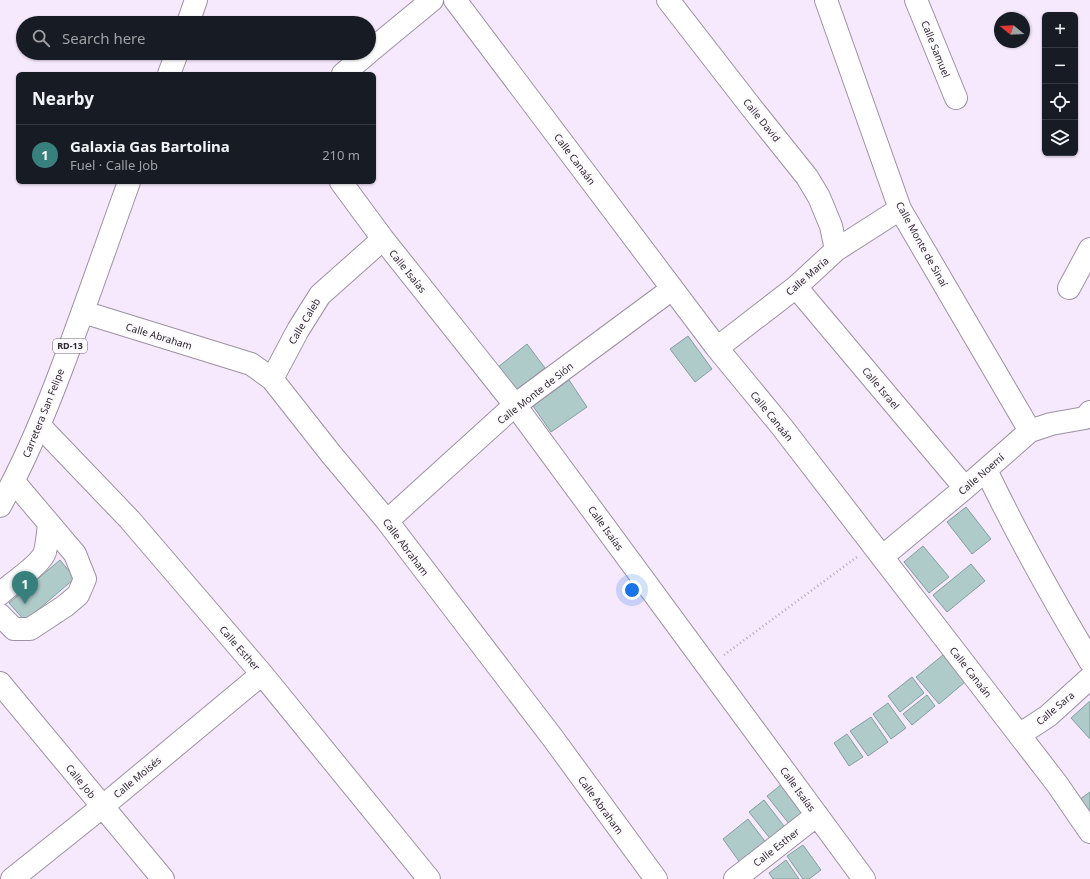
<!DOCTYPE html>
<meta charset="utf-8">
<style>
:root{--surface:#171b24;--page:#20242c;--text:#f1f3f6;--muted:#9ea1a6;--line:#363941;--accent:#37807d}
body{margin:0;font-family:"Noto Sans",sans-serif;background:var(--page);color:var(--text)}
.controls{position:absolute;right:12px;top:12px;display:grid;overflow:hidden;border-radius:6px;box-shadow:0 1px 3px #0004}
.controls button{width:36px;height:36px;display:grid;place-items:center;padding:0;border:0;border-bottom:1px solid var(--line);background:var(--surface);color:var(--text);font:20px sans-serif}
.compass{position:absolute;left:994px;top:12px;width:36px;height:36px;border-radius:50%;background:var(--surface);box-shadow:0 1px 3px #0004;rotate:288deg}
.you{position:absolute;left:632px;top:590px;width:14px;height:14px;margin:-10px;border:3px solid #fff;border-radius:50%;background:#1a73e8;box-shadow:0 0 0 6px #1a73e833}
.badge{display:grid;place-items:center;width:26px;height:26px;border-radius:50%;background:var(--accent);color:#fff;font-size:13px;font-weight:700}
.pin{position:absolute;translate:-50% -33px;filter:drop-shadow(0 1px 2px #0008)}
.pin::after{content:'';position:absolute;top:21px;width:14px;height:12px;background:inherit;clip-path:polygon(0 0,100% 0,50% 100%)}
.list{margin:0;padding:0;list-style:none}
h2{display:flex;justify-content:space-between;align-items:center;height:52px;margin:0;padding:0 16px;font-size:17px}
h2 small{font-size:13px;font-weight:400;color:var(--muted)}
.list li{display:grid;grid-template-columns:26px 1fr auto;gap:12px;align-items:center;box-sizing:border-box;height:60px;padding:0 16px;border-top:1px solid var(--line)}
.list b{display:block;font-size:15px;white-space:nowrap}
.list p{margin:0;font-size:13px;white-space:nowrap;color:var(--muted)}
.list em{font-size:13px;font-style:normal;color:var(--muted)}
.icon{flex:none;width:22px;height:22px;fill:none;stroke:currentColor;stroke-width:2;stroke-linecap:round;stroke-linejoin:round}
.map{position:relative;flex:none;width:1090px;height:879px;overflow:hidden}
.search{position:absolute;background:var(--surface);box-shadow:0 1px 3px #0004;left:16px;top:16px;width:360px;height:44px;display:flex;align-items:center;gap:10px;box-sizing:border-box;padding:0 14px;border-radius:22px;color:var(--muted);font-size:15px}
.panel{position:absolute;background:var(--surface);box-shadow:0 1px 3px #0004;left:16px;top:72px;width:360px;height:112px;border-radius:6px}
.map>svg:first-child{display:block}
</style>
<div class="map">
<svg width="1090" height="879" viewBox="0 0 1090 879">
<rect width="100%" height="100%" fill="#f6e8fd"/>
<!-- building -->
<path fill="#aecbca" stroke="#829f9d" d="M688 336 712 369 695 382 670 349Z
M527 344 545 368 516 390 498 367Z
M569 380 587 407 551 432 533 406Z
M966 507 991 539 972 554 947 522Z
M923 546 949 577 929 593 904 562Z
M60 560 75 578 25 621 9 603Z
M971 564 985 581 947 612 933 595Z
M943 655 965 682 939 704 916 677Z
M912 677 924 693 900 712 888 696Z
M927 695 935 706 912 725 903 714Z
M1090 701V739L1071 718Z
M888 703 906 728 891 739 873 714Z
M871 717 888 742 868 756 850 731Z
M847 734 863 757 849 766 834 743Z
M787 780 810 809 790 825 767 796Z
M1090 792V813L1080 799Z
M764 800 787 830 772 841 749 812Z
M748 819 767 844 741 864 723 839Z
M803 845 821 870 809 879H803L787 856Z
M786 860 799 879H773L769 873Z"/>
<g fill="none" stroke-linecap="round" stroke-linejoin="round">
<defs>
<path id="minor" d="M455 0 717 348 782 427 1057 784 1090 832
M668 0 751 107 807 177 819 197 831 226 836 250
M826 0 900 209 1030 431
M916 0 956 98
M369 52 432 0
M343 74 368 53
M341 182 383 239 515 405 864 879
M796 287 965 488
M1069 288 1090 249
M83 312 251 364 272 379 331 454 387 521 552 737 656 879
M717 348 796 287 836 250 900 209
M272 379 298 330 320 295 383 239
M40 426 130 520 262 674 429 879
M986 470C1017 535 1053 599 1090 661
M387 521 515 405 672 289
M882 557 965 488 1030 431 1051 424 1085 418 1090 412
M0 594C11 583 40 566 45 552 47 543 48 533 49 524
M0 615 14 629H30L65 606 78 595 85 579 75 554 14 482
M0 683 163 879
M1019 735 1048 716 1090 678
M12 879 102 807 262 674
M735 879 817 815"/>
<path id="major" d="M188 23 196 0
M169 74 177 53
M0 506C26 460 45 413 63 365 86 304 107 243 129 182"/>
</defs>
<!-- minor casing -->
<use href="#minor" stroke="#9e91a4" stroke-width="24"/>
<!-- major casing -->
<use href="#major" stroke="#9e91a4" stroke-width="24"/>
<!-- path -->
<path stroke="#b4a9ba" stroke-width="2.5" stroke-dasharray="1 3" stroke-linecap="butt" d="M724 655 857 557"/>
<!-- minor -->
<use href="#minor" stroke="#fff" stroke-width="22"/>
<!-- major -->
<use href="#major" stroke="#fff" stroke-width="22"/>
</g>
<g text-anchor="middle" stroke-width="4" stroke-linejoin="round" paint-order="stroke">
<!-- shield labels -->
<rect fill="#fdfafe" stroke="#6d686e" stroke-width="1" x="53" y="339" width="34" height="14" rx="3"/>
<g font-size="9" font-weight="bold" fill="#2f2931">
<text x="70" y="349">RD-13</text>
</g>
<!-- street labels -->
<g font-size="10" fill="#2f2931" stroke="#fdfafe">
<text transform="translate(936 49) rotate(68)" y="4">Calle Samuel</text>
<text transform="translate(762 120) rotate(51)" y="4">Calle David</text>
<text transform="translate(575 159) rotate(53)" y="4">Calle Canaán</text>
<text transform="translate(922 244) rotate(61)" y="4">Calle Monte de Sinaí</text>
<text transform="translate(408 271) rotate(51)" y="4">Calle Isaías</text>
<text transform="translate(807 276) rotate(-41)" y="4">Calle María</text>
<text transform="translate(304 321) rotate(-59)" y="4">Calle Caleb</text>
<text transform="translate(159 336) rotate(17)" y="4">Calle Abraham</text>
<text transform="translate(881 388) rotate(50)" y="4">Calle Israel</text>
<text transform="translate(535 393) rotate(-38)" y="4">Calle Monte de Sión</text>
<text transform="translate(43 413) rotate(-68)" y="4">Carretera San Felipe</text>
<text transform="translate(772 416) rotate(51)" y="4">Calle Canaán</text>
<text transform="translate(981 474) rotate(-41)" y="4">Calle Noemí</text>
<text transform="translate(606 528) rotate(54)" y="4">Calle Isaías</text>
<text transform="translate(406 547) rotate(53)" y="4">Calle Abraham</text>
<text transform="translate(240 648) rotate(49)" y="4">Calle Esther</text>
<text transform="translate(971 672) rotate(52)" y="4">Calle Canaán</text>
<text transform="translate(1055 708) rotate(-40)" y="4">Calle Sara</text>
<text transform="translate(137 777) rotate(-40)" y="4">Calle Moisés</text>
<text transform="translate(81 781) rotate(51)" y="4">Calle Job</text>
<text transform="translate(798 789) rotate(54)" y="4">Calle Isaías</text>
<text transform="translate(601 805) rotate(54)" y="4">Calle Abraham</text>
<text transform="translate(776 847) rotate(-38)" y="4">Calle Esther</text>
</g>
</g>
</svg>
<div class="controls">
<button>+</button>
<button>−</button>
<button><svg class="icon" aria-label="locate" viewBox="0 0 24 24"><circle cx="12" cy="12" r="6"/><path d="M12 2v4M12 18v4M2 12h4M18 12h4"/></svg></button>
<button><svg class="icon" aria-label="layers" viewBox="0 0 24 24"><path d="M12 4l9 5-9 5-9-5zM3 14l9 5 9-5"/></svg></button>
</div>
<svg class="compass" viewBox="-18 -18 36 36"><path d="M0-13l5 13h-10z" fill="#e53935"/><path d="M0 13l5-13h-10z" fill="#9ea1a6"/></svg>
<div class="you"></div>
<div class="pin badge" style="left:25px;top:604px">1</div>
<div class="search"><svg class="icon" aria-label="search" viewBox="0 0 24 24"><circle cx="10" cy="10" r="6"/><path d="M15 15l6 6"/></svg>Search here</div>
<section class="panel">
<h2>Nearby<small></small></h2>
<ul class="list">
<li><span class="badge">1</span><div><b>Galaxia Gas Bartolina</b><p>Fuel · Calle Job</p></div><em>210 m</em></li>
</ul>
</section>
</div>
